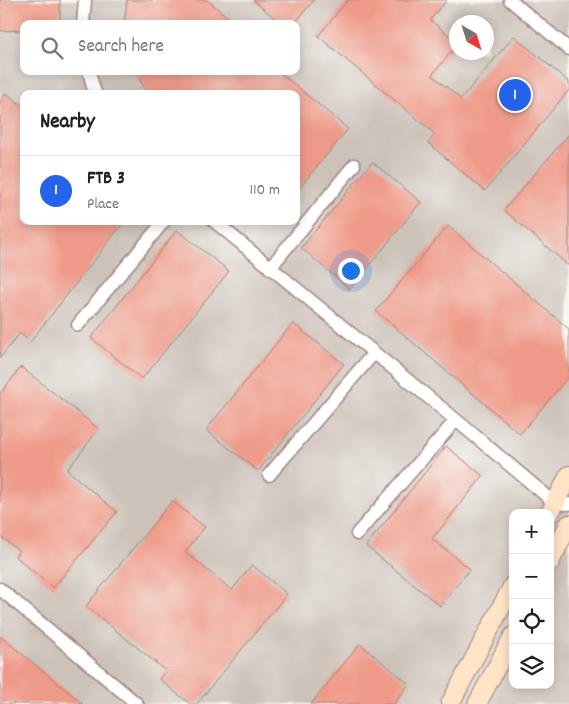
<!DOCTYPE html>
<meta charset="utf-8">
<style>
:root{--surface:#fff;--page:#f2f2f2;--text:#202124;--muted:#757577;--line:#e0e0e0;--accent:#2563eb}
body{margin:0;font-family:Dekko,sans-serif;background:var(--page);color:var(--text)}
.controls{position:absolute;right:15px;bottom:15px;display:grid;overflow:hidden;border-radius:10px;box-shadow:0 2px 12px #0003}
.controls button{width:45px;height:45px;display:grid;place-items:center;padding:0;border:0;border-bottom:1px solid var(--line);background:var(--surface);color:var(--text);font:25px sans-serif}
.compass{position:absolute;left:449px;top:15px;width:45px;height:45px;border-radius:50%;background:var(--surface);box-shadow:0 2px 12px #0003;rotate:141deg}
.you{position:absolute;left:350px;top:270px;width:18px;height:18px;margin:-12px;border:4px solid #fff;border-radius:50%;background:#1a73e8;box-shadow:0 0 0 8px #1a73e833}
.badge{display:grid;place-items:center;width:32px;height:32px;border-radius:50%;background:var(--accent);color:#fff;font-size:16px;font-weight:700}
.pin{position:absolute;translate:-50% -50%;border:2px solid #fff;box-shadow:0 1px 5px #0006}
.list{margin:0;padding:0;list-style:none}
h2{display:flex;justify-content:space-between;align-items:center;height:65px;margin:0;padding:0 20px;font-size:21px}
h2 small{font-size:16px;font-weight:400;color:var(--muted)}
.list li{display:grid;grid-template-columns:32px 1fr auto;gap:15px;align-items:center;box-sizing:border-box;height:70px;padding:0 20px;border-top:1px solid var(--line)}
.list b{display:block;font-size:19px;white-space:nowrap}
.list p{margin:0;font-size:16px;white-space:nowrap;color:var(--muted)}
.list em{font-size:16px;font-style:normal;color:var(--muted)}
.icon{flex:none;width:28px;height:28px;fill:none;stroke:currentColor;stroke-width:2;stroke-linecap:round;stroke-linejoin:round}
.map{position:relative;flex:none;width:569px;height:704px;overflow:hidden}
.search{position:absolute;background:var(--surface);box-shadow:0 2px 12px #0003;left:20px;top:20px;width:280px;height:55px;display:flex;align-items:center;gap:12px;box-sizing:border-box;padding:0 18px;border-radius:10px;color:var(--muted);font-size:19px}
.panel{position:absolute;background:var(--surface);box-shadow:0 2px 12px #0003;left:20px;top:90px;width:280px;height:135px;border-radius:10px}
.map>svg:first-child{display:block}
</style>
<div class="map">
<svg width="569" height="704" viewBox="0 0 569 704">
<rect width="100%" height="100%" fill="#f6f6f2"/>
<filter id="ink" filterUnits="userSpaceOnUse"><feTurbulence type="fractalNoise" baseFrequency=".02" numOctaves="2"/><feDisplacementMap in="SourceGraphic" scale="10" xChannelSelector="R" yChannelSelector="G"/><feConvolveMatrix kernelMatrix="1 2 1 2 8 2 1 2 1" color-interpolation-filters="sRGB"/></filter>
<filter id="wash" filterUnits="userSpaceOnUse"><feTurbulence type="fractalNoise" baseFrequency=".0096" numOctaves="4" result="noise"/><feDisplacementMap in="SourceGraphic" scale="20" xChannelSelector="R" yChannelSelector="G"/><feGaussianBlur stdDeviation="1.12" result="paint"/><feColorMatrix in="noise" values="0 0 0 0 0 0 0 0 0 0 0 0 0 0 0 0 0 1.4 0 .05"/><feComposite in="paint" operator="in"/></filter>
<g filter="url(#wash)">
<rect width="100%" height="100%" fill="#f4ead9"/>
<!-- industrial -->
<path fill="#cdc2b9" fill-rule="evenodd" d="M0 0H569V704H0ZM456 22H486V52H456ZM24 24H296V71H24ZM24 94H296V221H24ZM513 513H550V685H513Z"/>
<g id="blocks">
<!-- building -->
<path fill="#ef9a88" d="M0 0H60V24H24V30L0 31Z
M127 0H207L236 24H124Z
M253 0H314L294 24H281Z
M348 0H447L430 20 456 41V46L432 75 461 99 514 36 569 82V90L485 191 428 143 435 134 318 36Z
M134 71H278L348 129 296 192V94H148Z
M6 93 24 107V221H125L30 342 20 333 0 358V102Z
M569 134V266L504 210Z
M372 162 421 202 350 289 301 248Z
M448 226 569 329V376L520 434 376 311Z
M177 230 229 271 142 379 91 338Z
M293 323 344 364 258 471 206 430Z
M21 367 99 429 67 470 117 512 53 588 15 556 19 551 0 536V394Z
M446 446 483 476 432 539 470 569 440 606 366 546Z
M172 501 205 527 185 552 232 590 252 565 287 594 197 704H190L159 679 166 671 86 606Z
M0 636 54 680 83 704H0Z
M360 644 409 684 394 704H311Z"/>
</g>
</g>
<g filter="url(#ink)">
<use href="#blocks" fill-opacity="0" stroke="#9f8482" stroke-width="1"/>
<g fill="none" stroke-linecap="round" stroke-linejoin="round">
<defs>
<path id="street" d="M510 0 569 49
M83 24 85 0
M89 71 93 87 96 94
M214 221 456 420 555 503 569 504
M270 268 354 165
M78 325 164 221
M269 475 374 353
M357 534 456 420
M0 589 137 704"/>
<path id="secondary" d="M550 513 569 475
M550 562 569 524
M450 704 513 585
M477 704 513 636"/>
</defs>
<!-- street casing -->
<use href="#street" stroke="#9f8482" stroke-width="15"/>
<!-- secondary casing -->
<use href="#secondary" stroke="#9f8482" stroke-width="20"/>
<!-- street -->
<use href="#street" stroke="#fff" stroke-width="12"/>
<!-- secondary -->
<use href="#secondary" stroke="#ffe4c6" stroke-width="18"/>
</g>
</g>
</svg>
<div class="controls">
<button>+</button>
<button>−</button>
<button><svg class="icon" aria-label="locate" viewBox="0 0 24 24"><circle cx="12" cy="12" r="6"/><path d="M12 2v4M12 18v4M2 12h4M18 12h4"/></svg></button>
<button><svg class="icon" aria-label="layers" viewBox="0 0 24 24"><path d="M12 4l9 5-9 5-9-5zM3 14l9 5 9-5"/></svg></button>
</div>
<svg class="compass" viewBox="-18 -18 36 36"><path d="M0-13l5 13h-10z" fill="#e53935"/><path d="M0 13l5-13h-10z" fill="#757577"/></svg>
<div class="you"></div>
<div class="pin badge" style="left:515px;top:95px">1</div>
<div class="search"><svg class="icon" aria-label="search" viewBox="0 0 24 24"><circle cx="10" cy="10" r="6"/><path d="M15 15l6 6"/></svg>Search here</div>
<section class="panel">
<h2>Nearby<small></small></h2>
<ul class="list">
<li><span class="badge">1</span><div><b>FTB 3</b><p>Place</p></div><em>110 m</em></li>
</ul>
</section>
</div>
